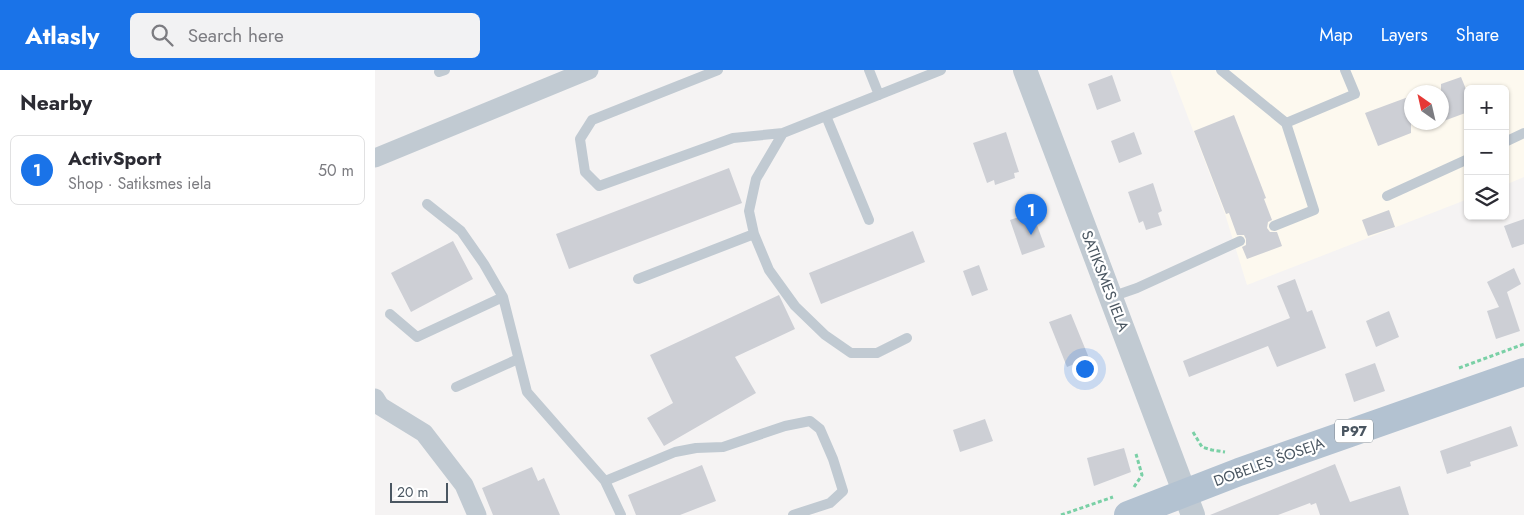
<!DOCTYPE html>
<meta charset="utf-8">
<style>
:root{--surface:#fff;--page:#f2f2f3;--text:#2b2b33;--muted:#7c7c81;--line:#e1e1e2;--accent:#1a73e8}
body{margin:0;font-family:Jost,sans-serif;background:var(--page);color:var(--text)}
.controls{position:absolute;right:15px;top:15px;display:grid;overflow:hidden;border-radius:8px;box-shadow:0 1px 4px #0004}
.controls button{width:45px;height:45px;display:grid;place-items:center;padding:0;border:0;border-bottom:1px solid var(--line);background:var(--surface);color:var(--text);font:25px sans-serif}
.compass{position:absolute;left:1029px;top:15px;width:45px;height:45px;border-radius:50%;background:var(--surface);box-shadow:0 1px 4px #0004;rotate:326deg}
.scale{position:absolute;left:15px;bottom:12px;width:58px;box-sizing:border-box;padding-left:5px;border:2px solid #4a5661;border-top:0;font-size:14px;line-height:18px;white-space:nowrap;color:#4a5661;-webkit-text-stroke:4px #fff;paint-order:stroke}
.you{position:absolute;left:709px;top:298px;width:18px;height:18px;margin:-12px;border:4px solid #fff;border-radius:50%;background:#1a73e8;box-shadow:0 0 0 8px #1a73e833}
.badge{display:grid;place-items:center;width:32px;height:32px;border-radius:50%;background:var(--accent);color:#fff;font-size:16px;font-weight:700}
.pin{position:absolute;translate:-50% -41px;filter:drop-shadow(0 1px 2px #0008)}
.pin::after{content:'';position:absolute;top:26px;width:18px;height:15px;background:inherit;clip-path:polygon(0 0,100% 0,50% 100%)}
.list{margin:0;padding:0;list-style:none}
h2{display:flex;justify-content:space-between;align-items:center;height:65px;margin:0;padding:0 20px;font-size:21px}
h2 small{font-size:16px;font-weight:400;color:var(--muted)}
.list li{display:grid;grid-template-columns:32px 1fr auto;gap:15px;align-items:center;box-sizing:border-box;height:70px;margin:0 10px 10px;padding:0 10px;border:1px solid var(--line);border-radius:8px}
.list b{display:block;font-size:19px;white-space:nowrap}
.list p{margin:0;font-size:16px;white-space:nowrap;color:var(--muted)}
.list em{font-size:16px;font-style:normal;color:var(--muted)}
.icon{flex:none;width:28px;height:28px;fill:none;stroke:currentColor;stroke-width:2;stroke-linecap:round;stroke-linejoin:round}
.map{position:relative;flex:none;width:1149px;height:445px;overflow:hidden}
header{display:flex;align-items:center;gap:30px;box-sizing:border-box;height:70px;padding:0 25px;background:var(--accent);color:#fff}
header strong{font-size:24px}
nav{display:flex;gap:28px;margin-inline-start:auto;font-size:18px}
.search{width:350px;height:45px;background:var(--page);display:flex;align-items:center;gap:12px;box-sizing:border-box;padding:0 18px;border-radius:8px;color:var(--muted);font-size:19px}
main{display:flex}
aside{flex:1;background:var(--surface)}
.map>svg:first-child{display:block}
</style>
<header>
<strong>Atlasly</strong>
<div class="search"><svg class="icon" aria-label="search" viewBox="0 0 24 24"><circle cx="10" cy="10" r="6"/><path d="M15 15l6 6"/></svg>Search here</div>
<nav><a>Map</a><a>Layers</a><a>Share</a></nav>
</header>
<main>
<aside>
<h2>Nearby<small></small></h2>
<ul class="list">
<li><span class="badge">1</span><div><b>ActivSport</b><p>Shop · Satiksmes iela</p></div><em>50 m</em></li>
</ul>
</aside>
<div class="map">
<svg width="1149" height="445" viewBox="0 0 1149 445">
<rect width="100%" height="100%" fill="#f5f3f3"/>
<!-- commercial -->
<path fill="#fdf9ef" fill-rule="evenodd" d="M795 0H1149V107L1130 115V19H1093V129L872 215 850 144ZM1036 22H1066V52H1036Z"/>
<!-- building -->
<path fill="#cdcfd5" d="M737 5 746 31 722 40 713 14Z
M1086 7 1093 24V42L1066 52V14Z
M1036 26V63L1003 76 990 43Z
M859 45 891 128 889 129 897 150 893 152 892 158 895 162H902L907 176 872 189 867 177 871 175V169L869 165H862L854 143 851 144 819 61Z
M631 62 644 102 639 103 640 108 620 115 619 110 612 113 598 73Z
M759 62 767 84 744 93 736 71Z
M354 98 367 133 194 199 181 164Z
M778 113 787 141 783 143 787 155 771 160 768 151 764 153 753 122Z
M1014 140 1020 157 993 166 987 150Z
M650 145 652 149 659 147 670 177 647 185 635 150Z
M1149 149V174L1137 178 1129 156Z
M538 161 550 192 446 234 434 203Z
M78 171 98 209 36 242 16 203Z
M604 195 613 220 597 226 588 201Z
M1139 198 1146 214 1132 222 1145 261 1121 269 1112 241 1124 237 1112 212Z
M920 209 932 242 937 240 951 278 902 297 893 276 814 307 808 291 915 248 902 216Z
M404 225 420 259 360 287 381 323 289 376 272 348 298 333 275 285Z
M1014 241 1024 267 1001 277 991 251Z
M696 244 714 288 692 297 674 252Z
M1000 293 1010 321 979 332 970 304Z
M610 349 618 371 585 382 578 360Z
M1136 356 1143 376 1095 392 1096 396 1072 404 1065 381Z
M749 378 756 402 719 416 712 388Z
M960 394 975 432 1025 416 1034 445H945L941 433 936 435 935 433 903 445H835Z
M327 395 341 431 305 445H261L253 425Z
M157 397 163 411 169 408 185 445H118L107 418Z"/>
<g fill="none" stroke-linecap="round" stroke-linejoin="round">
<!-- path -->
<path stroke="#7ad0a6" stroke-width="3" stroke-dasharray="4 2.5" stroke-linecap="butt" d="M1084 298 1149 274
M818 362 827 377 837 380 850 382
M759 417 767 405 761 384
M686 445 738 427"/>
<!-- service -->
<path stroke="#c1cad2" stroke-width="10" d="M343 0 217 50 205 69 210 102 224 116 358 68 408 63 566 0
M494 0 504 25
M846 0 911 53 939 140 899 156
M64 2 70 0
M451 46 494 150
M911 53 980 24 970 0
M408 63 381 109 374 141 379 164 394 200 420 236 450 265 476 283H502L532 268
M1130 72 1149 63
M1012 126 1093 89
M52 134 86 161 109 194 128 227 152 322 230 411 246 445
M263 209 379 164
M736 227 762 218 865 171
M15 244 42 267 128 227
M81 317 143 289
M230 411 300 382 321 378 348 377 410 356 435 351 445 359 458 389 468 421 455 433 418 445"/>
<!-- minor -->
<path stroke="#c1cad2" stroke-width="19" d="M0 88 214 0
M0 328 5 336 49 363 89 415 102 445"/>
<!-- tertiary -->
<path stroke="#c1cad2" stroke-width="24" d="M650 0 818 445"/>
<!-- primary -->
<path stroke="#b3c2d1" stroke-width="28" d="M753 445 864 402 1149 302"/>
</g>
<g text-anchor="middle" stroke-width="4.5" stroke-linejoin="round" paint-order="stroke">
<!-- shield labels -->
<rect fill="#fff" stroke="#808990" stroke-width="1" x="960" y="349.5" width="38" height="23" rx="4"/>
<g font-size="14" font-weight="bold" fill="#4a5661">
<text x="979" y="366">P97</text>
</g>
<!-- street labels -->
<g font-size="15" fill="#4a5661" stroke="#fff">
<text transform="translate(730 211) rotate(69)" y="5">SATIKSMES IELA</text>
<text transform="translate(894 392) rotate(-20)" y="5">DOBELES ŠOSEJA</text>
</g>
</g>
</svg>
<div class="controls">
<button>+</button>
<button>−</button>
<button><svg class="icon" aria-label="layers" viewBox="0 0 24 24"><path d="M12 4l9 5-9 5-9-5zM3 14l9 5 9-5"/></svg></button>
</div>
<svg class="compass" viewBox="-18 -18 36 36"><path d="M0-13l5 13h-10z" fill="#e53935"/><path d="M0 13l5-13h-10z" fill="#7c7c81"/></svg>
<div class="scale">20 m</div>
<div class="you"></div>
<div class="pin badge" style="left:656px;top:165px">1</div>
</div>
</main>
